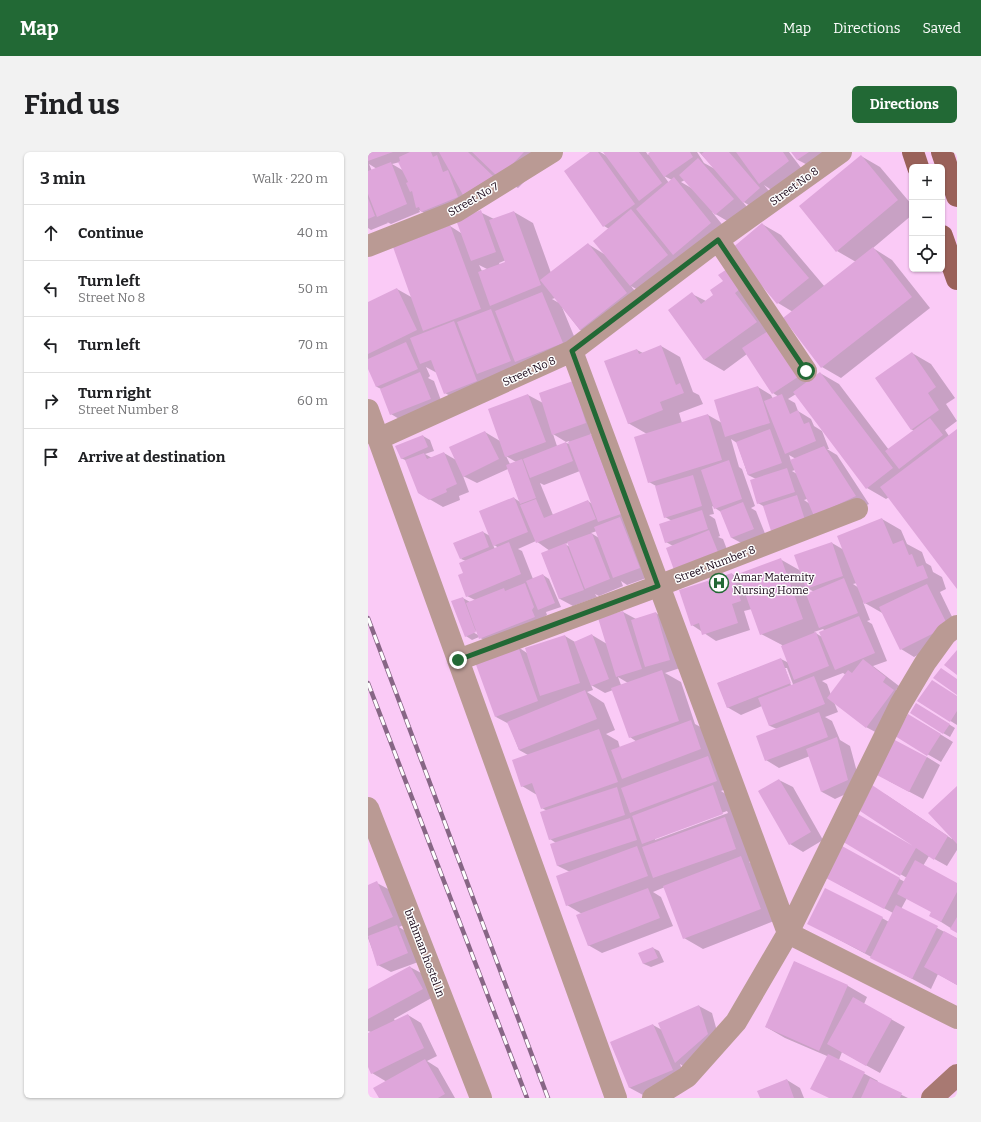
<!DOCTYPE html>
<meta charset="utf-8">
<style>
:root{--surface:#fff;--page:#f2f2f2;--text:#202124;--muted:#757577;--line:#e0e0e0;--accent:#226935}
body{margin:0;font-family:Bitter,serif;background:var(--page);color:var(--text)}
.controls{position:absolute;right:12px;top:12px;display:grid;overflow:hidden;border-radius:6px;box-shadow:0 1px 3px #0004}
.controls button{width:36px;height:36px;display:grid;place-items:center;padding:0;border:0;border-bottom:1px solid var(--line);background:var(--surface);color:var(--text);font:20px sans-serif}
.stop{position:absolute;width:12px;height:12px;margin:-9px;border:3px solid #226935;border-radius:50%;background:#fff}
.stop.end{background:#226935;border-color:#fff;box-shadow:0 1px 4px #0008}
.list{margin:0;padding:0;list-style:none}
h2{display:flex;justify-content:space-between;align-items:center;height:52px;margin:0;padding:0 16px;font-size:17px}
h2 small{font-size:13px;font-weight:400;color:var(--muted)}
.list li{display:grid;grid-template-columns:26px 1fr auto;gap:12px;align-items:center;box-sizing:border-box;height:56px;padding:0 16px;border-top:1px solid var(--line)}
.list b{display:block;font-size:15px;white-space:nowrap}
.list p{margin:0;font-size:13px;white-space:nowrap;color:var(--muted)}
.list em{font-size:13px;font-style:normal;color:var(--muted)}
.icon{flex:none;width:22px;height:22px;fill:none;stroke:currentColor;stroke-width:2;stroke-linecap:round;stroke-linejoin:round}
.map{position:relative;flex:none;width:589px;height:946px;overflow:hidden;border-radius:6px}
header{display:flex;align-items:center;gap:24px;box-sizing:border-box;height:56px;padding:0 20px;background:var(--accent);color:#fff}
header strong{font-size:19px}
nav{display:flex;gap:22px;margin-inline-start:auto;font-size:14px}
.intro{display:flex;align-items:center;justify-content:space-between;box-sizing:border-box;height:96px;padding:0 24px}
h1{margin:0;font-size:28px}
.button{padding:10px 18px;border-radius:6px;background:var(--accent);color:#fff;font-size:14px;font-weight:700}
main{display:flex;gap:24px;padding:0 24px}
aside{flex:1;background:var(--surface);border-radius:6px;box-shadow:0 1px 3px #0004}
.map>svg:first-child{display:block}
</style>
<header>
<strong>Map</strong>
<nav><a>Map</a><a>Directions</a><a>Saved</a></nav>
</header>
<div class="intro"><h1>Find us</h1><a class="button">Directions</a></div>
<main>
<aside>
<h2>3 min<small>Walk · 220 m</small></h2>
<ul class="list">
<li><svg class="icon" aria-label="ahead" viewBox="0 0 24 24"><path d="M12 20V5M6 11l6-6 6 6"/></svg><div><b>Continue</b></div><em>40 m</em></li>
<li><svg class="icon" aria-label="left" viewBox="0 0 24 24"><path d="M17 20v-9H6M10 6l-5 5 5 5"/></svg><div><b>Turn left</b><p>Street No 8</p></div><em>50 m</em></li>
<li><svg class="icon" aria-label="left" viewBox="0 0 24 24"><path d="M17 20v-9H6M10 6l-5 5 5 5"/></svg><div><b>Turn left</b></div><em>70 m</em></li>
<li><svg class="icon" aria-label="right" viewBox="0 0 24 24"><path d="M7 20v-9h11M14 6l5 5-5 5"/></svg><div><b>Turn right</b><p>Street Number 8</p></div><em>60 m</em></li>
<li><svg class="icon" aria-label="arrive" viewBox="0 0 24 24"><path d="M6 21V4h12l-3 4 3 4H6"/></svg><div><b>Arrive at destination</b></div></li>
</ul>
</aside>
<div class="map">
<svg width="589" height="946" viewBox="0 0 589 946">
<rect width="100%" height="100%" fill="#facaf6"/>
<!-- shadow -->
<path fill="#0003" fill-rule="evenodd" d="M0 0H191L175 11 150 36 131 25 67 67 51 58 52 60 23 72 19 70 20 71 3 78 0 76ZM32 10 36 19 24 12ZM1 12 9 17 4 19Z
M224 0H232L239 4 236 0H278L280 3 284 0H329L336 11 347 17 331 0H421L434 17 405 39 396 33 405 44 389 58 374 49 379 55 361 70 344 60 362 82 282 145 263 134 277 152 232 188 212 178 194 155 213 201 96 252 77 241 69 221 58 215 62 224 60 226 66 229 75 254 36 270 23 262 13 237 9 235 0 214 1 208 0 207V151L29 137 45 146 82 74 93 81 112 60 126 67 146 60 165 71 183 121 220 92 236 102 241 77 236 74ZM296 24 304 28 301 31ZM317 28 325 37 313 30ZM138 108V111L132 113 131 111ZM111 113 119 117 114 119ZM187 146 191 151 184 147Z
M424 0H475L449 18 430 8Z
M493 4 512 15 544 53V63L505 96 524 108 562 156 473 226 454 215 425 160 410 151 365 97 394 72 413 83 457 135 488 110 469 99Z
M359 118 443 228 452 221 471 232 521 298 546 279 543 277 544 201 563 212 587 246 578 252 589 269 577 278 581 284 589 278V435L521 345 518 347 499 336 428 242 420 247 427 251 430 259 443 267 446 274 454 279 461 297H459L469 303 501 352 449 376 397 355 390 351 388 327 380 323 369 291 363 287 371 315 374 317 387 354 383 356 388 359 398 384 377 393 364 386 353 360 344 354 346 362 341 363 347 367 352 384 350 385 355 387 363 408 305 394 298 390 304 369 297 365 288 334 281 330 279 282 260 271 269 198 275 201 293 194 312 205 325 240 331 243 335 252 311 261 314 271 340 263 354 271 390 235 403 243 405 247 411 245 405 241 379 202 356 219 337 208 301 158 324 142 338 149 346 143 356 129ZM421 303 428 307 423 309ZM427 318 429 322 424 319ZM439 347 442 352 436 348Z
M204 230 231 279 222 282 236 290 284 424 259 433 253 429 255 434 231 444 227 442 229 445 205 454 192 447 174 402 182 399 168 389 150 397 154 399 165 427 175 423 181 427 193 455 178 460 179 463 176 465 125 494 111 485 104 488 98 484 95 446 102 450 107 448 99 444 98 409 93 407 115 380 122 384 146 346 152 350 140 317 109 331 95 324 101 340 91 344 92 348 75 355 51 341 39 309 33 306 55 284 62 288 66 299 57 302 64 306 76 301 88 308 117 280 132 289 160 243 175 251ZM185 282 198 290 201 289 202 292 198 291 189 294ZM138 304 148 310 142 312ZM212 319 224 352 220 349 185 363 172 331 176 333ZM229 379 231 386 223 381ZM200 391 202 395 197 392ZM125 393 128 394 130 396 127 397ZM104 477 110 480V483L103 479Z
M514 367 533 378 539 392 554 400 558 411 563 414 565 420 574 425 578 437 572 440 589 475V483L546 505 533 497 516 462 495 450 502 468 499 469 504 472 519 509 505 514 531 534 528 538 539 546 511 582 498 575 466 550 470 560 457 565 464 569 472 588 482 594 493 635 467 647 454 640 442 604 411 616 398 608 409 577 402 574 394 554 373 563 359 555 350 531 413 507 421 511 414 493 393 482 384 457 376 459 382 478 348 489 324 473 364 422 373 427 412 407 433 419 464 391 476 398ZM489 431 491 436 485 432ZM438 435 446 440 440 442ZM455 477 457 479 454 485 446 480ZM417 516H419L426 535 424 536ZM475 521 478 523 463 543 459 532 454 529Z
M255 460 268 467 288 461 301 469 315 515 297 521 313 530 327 572 342 580 361 636 353 639 364 646 386 708 381 710 392 716 411 767 335 797 316 786 297 735 285 740 293 745 305 774 234 801 220 793 214 762 199 753 202 720 190 714 188 691 182 687 179 659 174 656 169 643 154 634 160 603 151 598 141 572 128 565 150 495 159 501 197 484 207 490 224 483 239 492 231 467ZM250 525 260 531 253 533ZM223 533 237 541 245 538 262 585 269 590 252 596 250 589 238 582 247 578 236 551 219 540 225 538ZM359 659 360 661 287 688V686Z
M589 545V573L550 549Z
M555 556 587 576 582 585 575 581Z
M554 571 585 590 573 610 528 584Z
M559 605 572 613 555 647 521 629Z
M411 628 425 635 455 688 435 700 422 692Z
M589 635V698L579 714 561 704 555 714 589 732V780L562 763 564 760 539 746 533 757 588 786 589 833 570 822 563 837 440 771 514 766 521 770 525 761 472 733 475 696 537 730 539 726 474 688 544 694 545 693 517 642 584 687Z
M9 731 22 738 38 772 31 775 42 782 53 809 23 820 10 813 0 786V735Z
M285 796 291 799 296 810 283 815 276 812 272 801Z
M427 810 480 834 499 845 496 852 537 875 512 921 474 900 471 908 510 929 509 931 540 946H461L459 904 417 886 398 875Z
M42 815 55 822 67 844 26 867 27 869 40 863 53 871 69 904 59 909 70 916 87 946H12L19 930 4 921 0 912V882L3 880 0 879V838Z
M331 854 344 861 352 890 321 918 312 912 317 926 275 943 262 936 243 891 285 873 294 878Z
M419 928 432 936 436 946H393Z"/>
<!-- building -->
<path fill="#dfa6db" d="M0 0H25L0 9Z
M42 0H63L65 5 69 3 75 20 80 18 90 45 53 60 51 55 48 56 44 39 42 40 38 31 40 30 30 10 32 9 31 5Z
M71 0H100L125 24 95 43Z
M104 0H156L131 26Z
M222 0H230L267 52 235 75 196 19Z
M235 0H271L294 31 271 49Z
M282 0H322L325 5 296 25 280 2Z
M336 0H361L392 36 375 51 333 2Z
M368 0H415L421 9 391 32Z
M423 0H441L429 8Z
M493 3 530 48 468 100 431 54Z
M330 6 366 47 347 63 311 23Z
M23 10 39 52 9 65 0 42V19Z
M306 25 343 71 305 103 268 57Z
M0 46 7 64 0 67Z
M263 57 300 103 262 134 225 89Z
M113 58 128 100 103 109 88 68Z
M146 59 173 133 122 154 110 120 137 110 121 68Z
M394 71 441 126 409 152 363 97Z
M82 73 113 157 55 179 25 95Z
M220 91 259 141 212 178 172 128Z
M505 95 544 145 453 216 415 166Z
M359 117 373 136 367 141 389 170 336 208 300 158 324 140 333 152 345 143 342 138 355 129 350 123Z
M29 136 49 178 0 202V150Z
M174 140 195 191 147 210 127 159Z
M123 157 143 209 109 222 89 170Z
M86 169 109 229 76 242 63 208 52 212 42 186Z
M403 177 433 223 404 242 374 196Z
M38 190 50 217 8 235 0 217V207Z
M293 193 308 233 312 231 316 241 292 250 295 258 260 272 236 209 269 197 271 202Z
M544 200 568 235 560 241 571 258 543 278 507 226Z
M52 220 63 247 22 263 12 237Z
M452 220 525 316 498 337 425 240Z
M205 229 218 271 184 283 171 241Z
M390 234 402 271 357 285 346 248Z
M160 242 178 290 137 305 120 257Z
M414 242 422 262 430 258 436 272 441 270 448 289 417 302 396 249Z
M340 262 354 308 280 331 266 285Z
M562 266 575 283 531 317 517 299Z
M402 277 414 311 380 323 368 290Z
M589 277V437L512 335Z
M117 279 131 307 95 325 81 295Z
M223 282 253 362 230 370 200 290Z
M55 283 60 295 33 307 27 294Z
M198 290 205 309 162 326 155 307Z
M456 294 488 344 446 364 422 308Z
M76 300 89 332 78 337 79 340 61 348 50 341 37 308 56 301 59 307Z
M154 307 168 346 152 352 138 313Z
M361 308 374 347 346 357 333 318Z
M419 316 427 340 389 352 382 328Z
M325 323 334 354 296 366 287 334Z
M429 343 437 368 403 379 395 354Z
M146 345 160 380 125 394 111 359Z
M168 347 176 366 220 348 228 367 168 391 152 353Z
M375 350 386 377 363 386 352 359Z
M334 358 340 377 297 391 291 372Z
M252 365 272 416 245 426 226 375Z
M514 366 525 392 535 388 541 403 544 402 549 415 555 413 560 426 496 452 469 384Z
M341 378 350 400 306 418 298 396Z
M115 379 121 395 92 407 85 391Z
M224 381 242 427 217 437 199 390Z
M141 390 153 422 98 445 90 423 95 421 91 411Z
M464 390 475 424 438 437 426 403Z
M198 391 216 438 191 447 173 401Z
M413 406 435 467 392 483 370 422Z
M364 421 373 449 364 452 370 471 334 483 331 471 323 474 311 438Z
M175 422 187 451 170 458 158 429Z
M476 426 490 461 451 476 438 442Z
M157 431 166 455 164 458 167 465 111 487 98 451 136 436 137 439Z
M559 432 580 474 532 498 511 455Z
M95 445 108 480 97 485 83 449Z
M255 459 274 517 248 525 230 466Z
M288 460 302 508 277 515 263 468Z
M491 464 507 501 467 518 451 480Z
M448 480 461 514 426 528 413 494Z
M224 482 241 527 223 534 206 490Z
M197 483 212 531 172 544 157 496Z
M150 494 170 549 127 565 107 510Z
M589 498V523L576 513Z
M413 506 423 531 359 556 349 531Z
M495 507 518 525 515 530 526 538 498 576 459 546 480 518 484 521Z
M573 516 589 527V543L565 526Z
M294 518 311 569 261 586 243 536Z
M446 524 457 552 401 574 390 546Z
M564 528 589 544V559L582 570 549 549Z
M217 538 229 567 151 598 139 570Z
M548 551 582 572 575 582 542 561Z
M451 560 460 585 397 609 388 584Z
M540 562 573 582 559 604 527 584Z
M323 568 333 597 254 627 243 598Z
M231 577 250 630 173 657 164 631 153 635 144 608Z
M469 585 480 628 453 640 438 597Z
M525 587 559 605 541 640 507 622Z
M340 604 349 629 262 661 253 636Z
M411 627 443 680 421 693 390 639Z
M345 633 355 662 274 692 264 664Z
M504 633 580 684 566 708 548 696 532 724 472 688 488 661 545 694 492 659Z
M589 634V692L560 661Z
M249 635 257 663 181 688 172 660Z
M357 665 368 697 285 726 274 695Z
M262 666 269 688 189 714 182 692Z
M269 694 280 724 198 754 188 724Z
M474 694 532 726 516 757 458 726Z
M373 704 393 757 315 787 295 734Z
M547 708 589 731V740L573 770 561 764 563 760 529 742Z
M9 729 25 765 0 776V733Z
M280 736 292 766 220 794 208 763Z
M457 736 515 765 497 801 439 772Z
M528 753 570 774 544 827 502 806Z
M589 765V781L582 777Z
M29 773 40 801 9 814 0 784Z
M576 779 589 786V833L556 815Z
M285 795 290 806 275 812 270 801Z
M426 809 480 833 451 899 397 875Z
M42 814 55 837 0 867V837Z
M485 845 524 867 498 914 459 892Z
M331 853 340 882 307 911 290 871Z
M40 862 56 896 3 922 0 915V881Z
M285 872 305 918 261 936 242 890Z
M460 902 497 920 484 946H461L442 937Z
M57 907 77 942 70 946H11L5 936Z
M502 926 534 941 532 946H493Z
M419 927 426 946H392L389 939Z"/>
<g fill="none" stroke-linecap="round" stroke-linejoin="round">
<!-- street -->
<path stroke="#ba9a94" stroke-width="22" d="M350 88 438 219
M0 94 89 59 184 0
M204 199 420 781 589 866
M0 258 248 946
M10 287 204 199 350 88 473 0
M90 508 290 434 489 357
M0 656 113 946
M285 946 319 925 368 870 420 781 532 553 557 511 578 482 589 474"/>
<!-- secondary -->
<path stroke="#a87972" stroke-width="22" d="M564 946 589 923"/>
<!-- primary -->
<path stroke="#996159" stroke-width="22" d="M545 0 550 15
M574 0 589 44
M574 84 589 127"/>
<defs>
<path id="rail" d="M0 466 180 946
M0 531 159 946"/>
</defs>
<!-- rail casing -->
<use href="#rail" stroke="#876685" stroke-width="4.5"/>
<!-- rail -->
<use href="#rail" stroke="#fdfdfd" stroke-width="3" stroke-dasharray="9" stroke-linecap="butt"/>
</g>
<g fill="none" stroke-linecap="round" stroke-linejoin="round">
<!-- route -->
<path stroke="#226935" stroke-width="5" d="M90 508 290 434 204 199 350 88 438 219"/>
</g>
<!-- icons -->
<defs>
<symbol id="hospital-ring" viewBox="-11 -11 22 22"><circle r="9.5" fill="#fdfdfd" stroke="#226935" stroke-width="1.5"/><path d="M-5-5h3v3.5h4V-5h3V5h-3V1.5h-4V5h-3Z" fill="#226935"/></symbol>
</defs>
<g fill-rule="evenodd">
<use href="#hospital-ring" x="340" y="420" width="22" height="22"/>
</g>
<g text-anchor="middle" stroke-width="3" stroke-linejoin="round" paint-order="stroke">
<!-- street labels -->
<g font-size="11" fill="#180517" stroke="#fdfdfd">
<text transform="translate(426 34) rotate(-36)" y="4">Street No 8</text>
<text transform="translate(105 47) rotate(-30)" y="4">Street No 7</text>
<text transform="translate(161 219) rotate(-24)" y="4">Street No 8</text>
<text transform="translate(347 412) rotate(-21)" y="4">Street Number 8</text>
<text transform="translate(57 801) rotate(69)" y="4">brahman hostel ln</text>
</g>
<!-- poi labels -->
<g font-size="11" fill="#180517" stroke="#fdfdfd" text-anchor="start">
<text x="365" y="429">Amar Maternity<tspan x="365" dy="13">Nursing Home</tspan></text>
</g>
</g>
</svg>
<div class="controls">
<button>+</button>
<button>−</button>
<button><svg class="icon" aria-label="locate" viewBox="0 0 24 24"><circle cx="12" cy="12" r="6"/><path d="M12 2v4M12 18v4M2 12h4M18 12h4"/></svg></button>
</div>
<div class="stop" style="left:438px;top:219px"></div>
<div class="stop end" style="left:90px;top:508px"></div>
</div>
</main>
